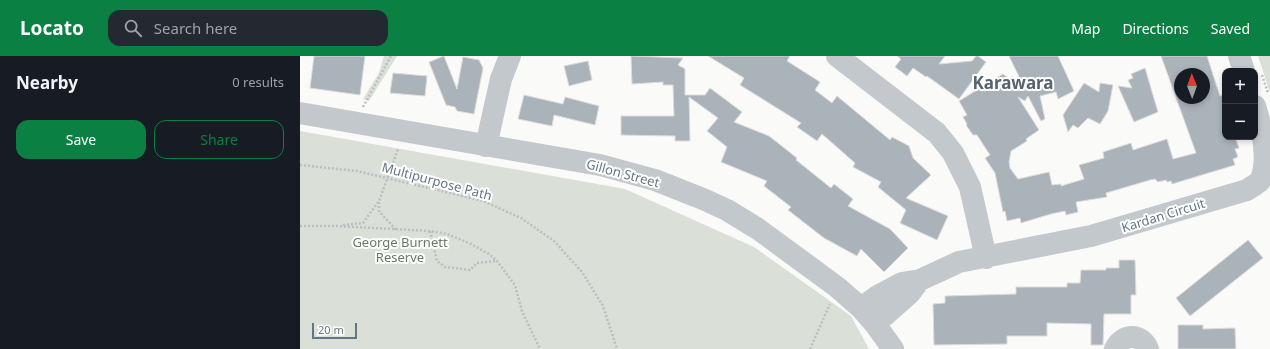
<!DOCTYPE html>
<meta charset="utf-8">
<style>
:root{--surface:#171b24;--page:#242831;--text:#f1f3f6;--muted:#9ea1a6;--line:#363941;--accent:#0b8043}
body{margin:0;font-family:"Noto Sans",sans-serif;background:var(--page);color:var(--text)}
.controls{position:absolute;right:12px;top:12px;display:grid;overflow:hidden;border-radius:8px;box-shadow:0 2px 6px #0003}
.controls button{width:36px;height:36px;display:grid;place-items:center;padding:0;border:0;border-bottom:1px solid var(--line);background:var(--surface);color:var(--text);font:20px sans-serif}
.compass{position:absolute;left:874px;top:12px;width:36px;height:36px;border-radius:50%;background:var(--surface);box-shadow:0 2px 6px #0003;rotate:359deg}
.scale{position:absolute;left:12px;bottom:10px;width:45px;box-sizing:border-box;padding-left:4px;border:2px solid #657683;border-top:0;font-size:11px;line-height:14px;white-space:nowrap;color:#657683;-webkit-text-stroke:3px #fff;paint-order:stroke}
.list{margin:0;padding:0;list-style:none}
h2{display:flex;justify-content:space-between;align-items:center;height:52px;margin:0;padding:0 16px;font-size:17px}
h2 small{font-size:13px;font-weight:400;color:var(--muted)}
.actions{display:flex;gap:8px;padding:12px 16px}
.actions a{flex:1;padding:9px 0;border:1px solid var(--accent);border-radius:12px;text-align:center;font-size:14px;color:var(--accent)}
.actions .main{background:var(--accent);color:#fff}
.icon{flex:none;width:22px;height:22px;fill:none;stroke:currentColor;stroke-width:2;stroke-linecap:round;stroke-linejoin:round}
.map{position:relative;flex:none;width:970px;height:293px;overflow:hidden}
header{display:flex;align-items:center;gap:24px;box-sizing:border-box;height:56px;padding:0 20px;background:var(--accent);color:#fff}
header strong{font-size:19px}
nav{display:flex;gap:22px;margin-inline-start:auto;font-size:14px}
.search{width:280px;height:36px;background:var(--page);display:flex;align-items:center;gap:10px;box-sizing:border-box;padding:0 14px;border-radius:12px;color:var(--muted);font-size:15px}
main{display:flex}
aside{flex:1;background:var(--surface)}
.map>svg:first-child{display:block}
</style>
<header>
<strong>Locato</strong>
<div class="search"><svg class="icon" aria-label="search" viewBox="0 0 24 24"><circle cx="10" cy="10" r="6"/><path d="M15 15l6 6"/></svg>Search here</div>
<nav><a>Map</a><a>Directions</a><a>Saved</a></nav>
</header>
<main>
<aside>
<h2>Nearby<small>0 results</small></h2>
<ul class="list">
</ul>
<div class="actions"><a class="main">Save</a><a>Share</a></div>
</aside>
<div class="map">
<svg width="970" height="293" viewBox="0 0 970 293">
<rect width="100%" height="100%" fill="#fafaf8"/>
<!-- green -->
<path fill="#dadfd7" d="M84 0H97L69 45 63 43 79 17Z
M958 0H970V37Z
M0 75 325 133 454 191 551 260 569 293H0Z"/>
<!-- building -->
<path fill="#aab3b9" stroke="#dcdcda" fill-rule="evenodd" d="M14 0H65L60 39 10 32Z
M144 0 157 33 163 1 179 4 183 12 174 58 157 55 155 51 146 49 129 6Z
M331 0 383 2 378 9 385 13V39H405L410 32 442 56 434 66 469 80 497 102 496 104 531 132 534 128 553 143 548 150 590 173 608 192 584 216 561 193 557 200 524 182 488 154 491 151 464 130 467 125 421 106 427 91 407 75 418 62 389 41 390 85H375V80L321 79V60H374L373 29H363V26L332 28Z
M408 0H490L487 5 520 26 515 34 532 47 537 40 590 84 592 81 609 90 613 102 631 119 606 142 648 160 637 184 600 167 606 154 578 131 581 126 553 111 555 107 522 78 517 85 497 71 501 67 440 29 444 22Z
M597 0H645L639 8 672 5 676 0H678L686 6 659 43 627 20 626 21 613 12 607 20 595 11 601 3Z
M709 0H758L774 35 758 43 756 36 740 40 745 63 741 65 728 40 725 45 718 41 739 74 726 83 727 85 711 95 709 106 710 112 718 123 749 116 752 129 761 128V130L784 123 779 109 804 102 803 96 831 87 833 94 867 83 873 103 896 97 861 0H907L920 40 922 39 925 47V81H935L939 92 935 93 938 101 933 103 935 109 872 128 871 125 867 126 866 124 858 126 855 123 850 124 806 137 807 141 776 146 778 156 766 159 765 155 751 158 721 167 720 162 707 165 705 155 703 156 695 117 685 102 690 99 677 79H673L666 69 667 68 663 61 667 59 659 45 703 18 726 35ZM880 18H904V42H880Z
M288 5 292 24 269 30 264 10Z
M845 12 858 56 834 66 818 30 832 32 828 24 833 22 831 18Z
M93 17 127 20 125 40 90 37Z
M784 27 799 36 800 27 813 29 808 55 800 68 788 62 778 72 773 69 768 76 763 59Z
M224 39 263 48 265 41 299 50 295 69 254 59 252 70 218 63Z
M948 184 963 202 890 260 876 242Z
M819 204H835L836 239H831V258H804L803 289H791V268L747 267V280H707V288L634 289 633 248 645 247V240L716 238V231H767V227H780L781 214H806V212H819Z
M878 269H903V273L935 272 936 293H878Z"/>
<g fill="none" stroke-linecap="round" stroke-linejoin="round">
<!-- path -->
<path stroke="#bbbfc2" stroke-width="2.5" stroke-dasharray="2 2" stroke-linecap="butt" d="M962 19 968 37
M63 51 91 0
M0 109 57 115 183 145 221 162 254 185 282 216 303 250 317 293
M79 146V155L96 174
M43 169 63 167 79 145 98 93
M0 170H36
M36 170 130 175 147 178 171 188 189 198 197 205 215 229 222 255 240 293
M130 175 137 205 145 211 170 214 177 207 196 205
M510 293 530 248"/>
<!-- minor -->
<path stroke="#c3c8cc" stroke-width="22" d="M537 0 637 77 653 97 670 131 686 202
M939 0 944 15
M0 57 300 109 355 124 403 143 427 154 458 173 537 231 561 252 575 268 593 293
M186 90 201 23 210 0
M561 252 576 241 602 227 620 224 659 206 791 180 947 134C951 131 957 128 960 125 970 104 962 72 955 50
M575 268 610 237 619 225
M815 293C823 277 841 277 848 293"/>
</g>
<g text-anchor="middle" stroke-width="4" stroke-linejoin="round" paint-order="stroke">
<!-- street labels -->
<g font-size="13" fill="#657683" stroke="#fff">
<text transform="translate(323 117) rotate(15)" y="5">Gillon Street</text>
<text transform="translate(137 125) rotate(15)" y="5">Multipurpose Path</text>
<text transform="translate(863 159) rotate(-17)" y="5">Kardan Circuit</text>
</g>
<!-- park labels -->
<g font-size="13" fill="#687a64" stroke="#fff">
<text x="100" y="191">George Burnett<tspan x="100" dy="15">Reserve</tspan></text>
</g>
<!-- district labels -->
<g font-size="17" font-weight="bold" fill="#57646e" stroke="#fff">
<text x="713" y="33">Karawara</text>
</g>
</g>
</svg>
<div class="controls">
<button>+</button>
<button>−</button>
</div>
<svg class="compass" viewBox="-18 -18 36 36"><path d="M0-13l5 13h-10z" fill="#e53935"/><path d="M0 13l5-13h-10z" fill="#9ea1a6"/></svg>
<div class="scale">20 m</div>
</div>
</main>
